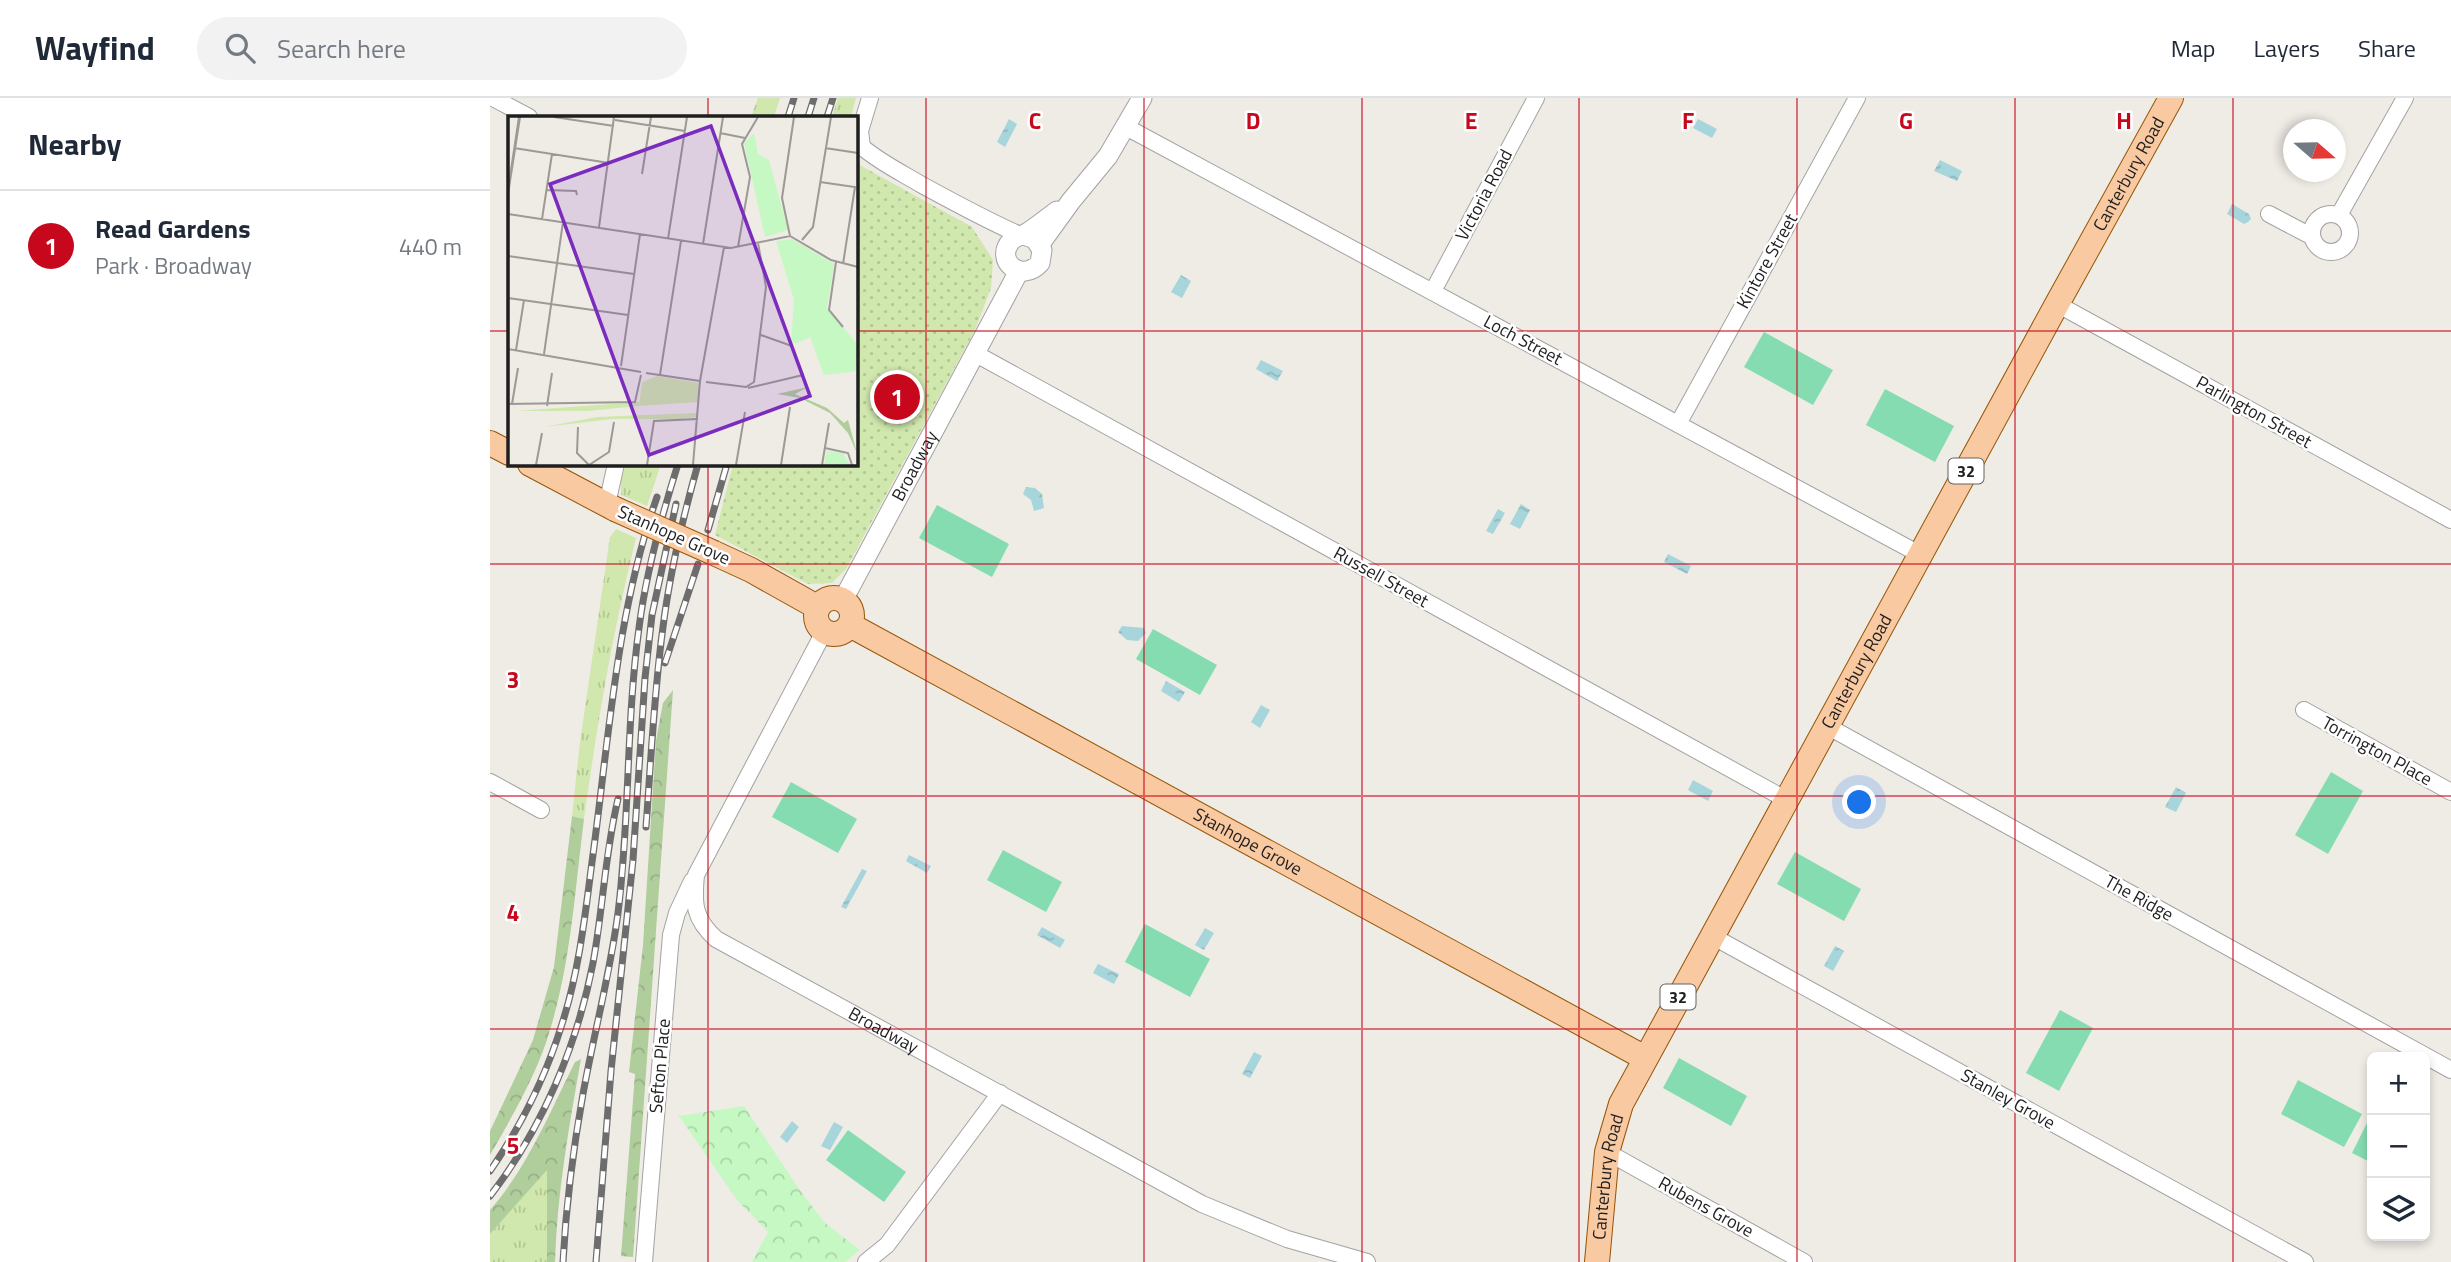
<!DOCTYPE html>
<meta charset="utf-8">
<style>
:root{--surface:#fff;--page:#f2f2f3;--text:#1f2937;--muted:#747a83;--line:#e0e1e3;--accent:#c7071c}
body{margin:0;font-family:"Titillium Web",sans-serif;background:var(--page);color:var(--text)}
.controls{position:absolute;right:21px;bottom:21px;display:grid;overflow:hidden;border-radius:10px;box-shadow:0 4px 10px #0003}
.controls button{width:63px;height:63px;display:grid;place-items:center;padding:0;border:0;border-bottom:2px solid var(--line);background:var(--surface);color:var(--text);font:35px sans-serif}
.compass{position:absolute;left:1793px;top:21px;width:63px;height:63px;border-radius:50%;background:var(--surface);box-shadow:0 4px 10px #0003;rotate:110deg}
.you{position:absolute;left:1370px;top:705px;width:24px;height:24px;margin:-18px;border:5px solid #fff;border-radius:50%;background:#1a73e8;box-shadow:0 0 0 10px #1a73e833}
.badge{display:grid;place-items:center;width:46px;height:46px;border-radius:50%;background:var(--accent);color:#fff;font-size:23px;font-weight:700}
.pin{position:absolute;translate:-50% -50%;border:4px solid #fff;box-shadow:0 2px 7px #0006}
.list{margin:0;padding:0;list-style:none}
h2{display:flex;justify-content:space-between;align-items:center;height:91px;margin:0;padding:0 28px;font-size:30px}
h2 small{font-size:23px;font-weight:400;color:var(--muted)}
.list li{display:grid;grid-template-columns:46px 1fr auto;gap:21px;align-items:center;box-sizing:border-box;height:112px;padding:0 28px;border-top:2px solid var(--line)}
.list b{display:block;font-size:26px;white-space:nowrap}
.list p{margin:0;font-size:23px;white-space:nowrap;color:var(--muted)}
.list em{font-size:23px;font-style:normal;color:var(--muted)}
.icon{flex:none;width:38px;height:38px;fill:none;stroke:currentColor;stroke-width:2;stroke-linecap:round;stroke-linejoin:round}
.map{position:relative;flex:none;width:1961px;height:1164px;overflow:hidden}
header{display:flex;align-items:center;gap:42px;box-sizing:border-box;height:98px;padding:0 35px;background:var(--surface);border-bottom:2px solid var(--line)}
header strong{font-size:33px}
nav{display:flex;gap:38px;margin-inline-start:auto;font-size:24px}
.search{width:490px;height:63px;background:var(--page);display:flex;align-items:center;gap:18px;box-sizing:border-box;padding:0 24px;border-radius:38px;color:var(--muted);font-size:26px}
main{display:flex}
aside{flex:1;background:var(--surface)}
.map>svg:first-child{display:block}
</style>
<header>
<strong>Wayfind</strong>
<div class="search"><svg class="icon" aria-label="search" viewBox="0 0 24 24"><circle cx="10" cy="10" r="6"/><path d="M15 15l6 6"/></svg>Search here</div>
<nav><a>Map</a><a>Layers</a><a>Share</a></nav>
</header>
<main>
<aside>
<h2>Nearby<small></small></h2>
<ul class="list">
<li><span class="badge">1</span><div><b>Read Gardens</b><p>Park · Broadway</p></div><em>440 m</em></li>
</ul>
</aside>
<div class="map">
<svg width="1961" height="1164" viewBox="0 0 1961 1164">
<defs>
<pattern id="grass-tufts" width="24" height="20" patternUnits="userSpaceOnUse" patternTransform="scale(1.75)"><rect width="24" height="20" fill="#d0e8ad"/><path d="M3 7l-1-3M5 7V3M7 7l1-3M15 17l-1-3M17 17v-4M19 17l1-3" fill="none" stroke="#b2c794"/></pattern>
<pattern id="forest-crowns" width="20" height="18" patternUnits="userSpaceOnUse" patternTransform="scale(1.75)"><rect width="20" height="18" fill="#b0cd9c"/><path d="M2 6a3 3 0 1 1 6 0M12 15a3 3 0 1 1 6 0" fill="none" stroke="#97b086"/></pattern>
<pattern id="park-crowns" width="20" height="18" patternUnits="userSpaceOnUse" patternTransform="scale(1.75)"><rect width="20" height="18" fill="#c6f8c4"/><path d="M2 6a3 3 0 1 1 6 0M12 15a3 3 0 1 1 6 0" fill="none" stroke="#aad4a8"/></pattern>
<pattern id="garden-dots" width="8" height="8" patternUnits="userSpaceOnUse" patternTransform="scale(1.75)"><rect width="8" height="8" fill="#d0e8ad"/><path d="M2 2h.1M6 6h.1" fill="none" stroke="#b2c794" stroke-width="1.8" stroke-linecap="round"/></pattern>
<pattern id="water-ripples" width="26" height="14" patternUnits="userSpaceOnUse" patternTransform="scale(1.75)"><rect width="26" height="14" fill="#a7d5dc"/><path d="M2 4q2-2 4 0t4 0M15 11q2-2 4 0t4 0" fill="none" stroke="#8fb6bc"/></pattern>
</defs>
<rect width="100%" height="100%" fill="#efebe5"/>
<!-- grass -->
<path fill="url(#grass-tufts)" d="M268 0H290L284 19H261Z
M348 0H366L361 19H342Z
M136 366H171L157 408 131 397V383Z
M126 431 146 440C123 533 107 626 94 721L82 718 90 644 120 439Z
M57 1071V1164H0V1136Z"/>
<!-- forest -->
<path fill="url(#forest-crowns)" d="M183 592 143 1159 131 1158 145 976 139 974 153 847 166 643 173 605Z
M82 718 94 721C85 791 81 864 60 932 48 974 22 1019 0 1057V1033L43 942 64 869Z
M91 961C79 1028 67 1096 65 1164H57V1072L0 1136V1112C37 1070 60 1014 85 964Z"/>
<!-- park -->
<path fill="url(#park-crowns)" d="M254 1008 309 1091 335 1125 370 1152 355 1164H262L278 1134 247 1102 189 1018Z"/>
<!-- garden -->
<path fill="url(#garden-dots)" d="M366 65 482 129 503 162 501 190 485 232 356 471 342 485 318 486 225 437 243 366H366Z"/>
<!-- pitch -->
<path fill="#86dcb1" d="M1274 234 1343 272 1323 307 1254 269Z
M1395 291 1464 328 1445 364 1376 327Z
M447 407 519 446 502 479 429 440Z
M663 531 727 567 710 597 646 561Z
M1841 674 1873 693 1838 756 1805 737Z
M301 684 367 721 348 755 282 719Z
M513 752 572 784 556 814 497 782Z
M1305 754 1371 791 1354 823 1287 786Z
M655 826 720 861 700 899 635 864Z
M1570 912 1603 930 1569 993 1536 975Z
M1189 960 1257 998 1241 1028 1173 990Z
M1808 982 1872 1016 1854 1049 1791 1016Z
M1879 1021 1882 1023V1065L1862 1055Z
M358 1032 416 1074 394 1104 336 1062Z"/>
<!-- water -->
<path fill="url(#water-ripples)" d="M519 21 527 26 515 49 507 44Z
M1208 21 1227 31 1222 40 1203 30Z
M1450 62 1472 73 1467 83 1444 73Z
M1742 106 1759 116 1761 121 1758 124 1754 126 1737 116Z
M691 177 701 183 692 200 681 194Z
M771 262 793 273 787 283 766 271Z
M536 389 545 390 552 396 554 410 544 413 541 402 533 396Z
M1031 406 1040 412 1030 431 1020 426Z
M1008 411 1015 415 1003 436 996 433Z
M1178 456 1201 468 1197 476 1174 464Z
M632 528 654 530 656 535 648 543 637 542 628 534Z
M676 583 695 594 689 604 671 593Z
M771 607 780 612 770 630 761 624Z
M1203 682 1223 693 1218 703 1198 692Z
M1686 689 1696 695 1686 714 1675 709Z
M419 757 441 768 437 775 416 763Z
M372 771 377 773 356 811 351 809Z
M552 829 575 842 570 850 547 837Z
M715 830 724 835 714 852 705 847Z
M1345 848 1354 853 1343 873 1334 868Z
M608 866 629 876 624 886 603 875Z
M764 954 772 958 760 980 752 976Z
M302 1023 309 1029 297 1045 290 1039Z
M344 1024 353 1029 340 1052 331 1048Z"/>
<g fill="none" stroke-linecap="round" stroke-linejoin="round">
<defs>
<g id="minor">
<path d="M3 0 39 19"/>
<path d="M380 0 370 33 372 49C391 65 412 75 432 87 465 105 496 122 530 137"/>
<path d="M636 29 1431 457"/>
<path d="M1779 116 1817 136H1822"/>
<circle cx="1841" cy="135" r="19"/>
<path d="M1849 117 1915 0"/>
<path d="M943 193 1046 0"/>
<path d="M1567 206 1961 422"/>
<path d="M486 256 1297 702"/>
<path d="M1188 326 1367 0"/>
<path d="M117 406 126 366"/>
<path id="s1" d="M334 534 206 777C203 806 204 821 226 841L712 1106 797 1141 877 1164"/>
<path d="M1814 612 1961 694"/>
<path d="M1337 628 1961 972"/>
<path d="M0 684 51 712"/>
<path d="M1222 838 1815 1164"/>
<path d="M1117 1054 1314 1164"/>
<path d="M154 1164 181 837 187 815 202 783"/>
<path d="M376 1164 397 1147 510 995"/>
</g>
<g id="tertiary">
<path d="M534 137 545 141 552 152 550 165C531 186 504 162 521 143 525 138 530 138 535 136 546 130 557 120 567 113"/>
<path d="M550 146 581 103 618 58 652 0"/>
<path id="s2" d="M353 502 529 173"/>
</g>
<g id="primary">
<path d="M0 345 19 355"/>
<path d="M40 366 125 411"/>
<path d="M224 455 261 472 327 509"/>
<circle cx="344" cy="518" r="18"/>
<path id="s3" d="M360 527 1155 960"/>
<path id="s4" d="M1107 1164 1117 1054 1131 1006 1567 206 1681 0"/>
</g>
</defs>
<!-- minor casing -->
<use href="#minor" stroke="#a3a3a3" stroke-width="18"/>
<!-- tertiary casing -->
<use href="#tertiary" stroke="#a3a3a3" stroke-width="21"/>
<!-- primary casing -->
<use href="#primary" stroke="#955505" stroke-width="26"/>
<!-- minor -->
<use href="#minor" stroke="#fff" stroke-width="16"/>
<!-- tertiary -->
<use href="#tertiary" stroke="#fff" stroke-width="19"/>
<!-- primary -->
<use href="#primary" stroke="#f9c9a1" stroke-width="24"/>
<defs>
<path id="rail" d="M298 19 304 0
M318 19 324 0
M337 19 343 0
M218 432 237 366
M175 565 208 466
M156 729C161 662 164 595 173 529 180 474 193 419 208 366
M0 1073C31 1028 56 978 72 926 89 873 95 818 102 764 119 641 126 516 167 399
M0 1098C52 1031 87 948 103 865 113 811 115 755 128 701
M73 1164C76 1108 83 1052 93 996 104 935 120 876 128 815 140 720 136 624 149 530 156 474 171 420 188 366
M106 1164 121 973 143 762 155 580 162 517 186 406"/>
</defs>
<!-- rail casing -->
<use href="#rail" stroke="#6d6d6d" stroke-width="7"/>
<!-- rail -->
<use href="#rail" stroke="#fff" stroke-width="4.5" stroke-dasharray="13" stroke-linecap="butt"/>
<defs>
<path id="primary-bridge" d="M125 411 224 455"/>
</defs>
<!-- primary-bridge casing -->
<use href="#primary-bridge" stroke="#955505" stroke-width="26" stroke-linecap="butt"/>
<!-- primary-bridge -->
<use href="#primary-bridge" stroke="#f9c9a1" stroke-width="24"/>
</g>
<!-- grid -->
<path fill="none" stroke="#c7071c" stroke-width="2" stroke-opacity="0.55" d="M218 0V19M436 0V1164M654 0V1164M872 0V1164M1089 0V1164M1307 0V1164M1525 0V1164M1743 0V1164M0 233H19M366 233H1961M218 366V1164M0 466H1961M0 698H1961M0 931H1961"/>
<g text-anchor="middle" stroke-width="5" stroke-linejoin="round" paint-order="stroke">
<!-- shield labels -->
<g fill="#fff" stroke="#626262" stroke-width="2">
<rect x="1458.5" y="360.5" width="35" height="25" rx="5"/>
<rect x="1170.5" y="886.5" width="35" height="25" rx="5"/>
</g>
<g font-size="16" font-weight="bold" fill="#1f1f1f">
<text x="1476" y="379">32</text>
<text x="1188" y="905">32</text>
</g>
<!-- street labels -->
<g font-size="18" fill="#1f1f1f" stroke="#fff">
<text dy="6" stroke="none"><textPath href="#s4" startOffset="1220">Canterbury Road</textPath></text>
<text transform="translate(994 97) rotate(-62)" y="6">Victoria Road</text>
<text transform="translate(1277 163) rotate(-61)" y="6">Kintore Street</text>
<text transform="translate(1033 242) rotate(28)" y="6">Loch Street</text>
<text transform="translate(1764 314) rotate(29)" y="6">Parlington Street</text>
<text dy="6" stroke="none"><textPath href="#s2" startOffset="152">Broadway</textPath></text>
<text transform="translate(184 437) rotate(24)" y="6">Stanhope Grove</text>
<text transform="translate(891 479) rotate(29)" y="6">Russell Street</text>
<text dy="6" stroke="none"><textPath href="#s4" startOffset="653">Canterbury Road</textPath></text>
<text transform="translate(1887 653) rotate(29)" y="6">Torrington Place</text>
<text dy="6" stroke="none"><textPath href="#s3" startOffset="453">Stanhope Grove</textPath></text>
<text transform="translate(1649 800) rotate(29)" y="6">The Ridge</text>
<text dy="6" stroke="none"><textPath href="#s1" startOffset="536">Broadway</textPath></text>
<text transform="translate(170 968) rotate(-85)" y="6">Sefton Place</text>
<text transform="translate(1518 1001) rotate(29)" y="6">Stanley Grove</text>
<text dy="6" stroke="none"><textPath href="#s4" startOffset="86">Canterbury Road</textPath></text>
<text transform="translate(1216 1109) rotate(29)" y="6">Rubens Grove</text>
</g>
</g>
<!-- overview -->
<g transform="translate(18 18)">
<rect width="350" height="350" fill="#efebe5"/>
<path d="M131 286V290L79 295H8ZM189 297V301L171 303H104L36 311 89 301Z" fill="#d0e8ad"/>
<path d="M300 271 287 278 319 292 336 307 340 304 349 337 340 317 322 297 292 282 269 278Z" fill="#b0cd9c"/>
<path d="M246 17 250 38 261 44 280 114 257 121 236 27ZM284 123 326 148 319 192 350 229V255L316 259 302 221 287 228 283 225 286 184 268 125ZM319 335 335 337 342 349H316Z" fill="#c6f8c4"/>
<path d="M149 260 191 267 190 286 131 290 134 266Z" fill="#d0e8ad"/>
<path fill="none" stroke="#9c9996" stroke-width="2" d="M46 1 106 10M107 4 177 15M212 17 237 22M6 32 101 47M317 32 350 37M134 58 143 1M312 66 347 71 335 148M0 74 11 1M39 74 68 75 69 79M0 78 12 1M0 98 223 132 282 120 323 144 350 151M34 103 44 38M91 111 106 1M282 120 274 82 286 1M160 123 179 1M294 124 305 111 323 1M195 128 215 1M230 131 242 61 234 28 250 1M0 140 126 158M328 146 321 194 335 211M0 182 120 199M0 233 133 256M8 234 16 184M36 238 55 106M113 250 132 118M138 257 192 265M152 259 173 125M198 266 238 271 246 266 258 171 250 127M240 272 295 259 284 230 253 219M0 288 127 286 133 259M4 288 10 252M39 290 44 257M70 311 69 337 81 349 101 336 106 306M317 332 340 337 344 349M28 349 34 317M139 349 146 305 190 303M185 349 192 265 216 131M228 349 237 296M273 349 282 291M314 349 321 307"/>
<path fill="#7b2cbf" fill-opacity="0.15" stroke="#7b2cbf" stroke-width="3.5" d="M203 10 302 280 141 339 42 68Z"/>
<rect width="350" height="350" fill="none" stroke="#1f1f1f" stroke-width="3.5"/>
</g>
<g font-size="23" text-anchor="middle" font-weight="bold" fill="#c7071c" stroke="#fff" stroke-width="5" stroke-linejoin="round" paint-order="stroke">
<text x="545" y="31">C</text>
<text x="763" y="31">D</text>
<text x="981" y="31">E</text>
<text x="1198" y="31">F</text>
<text x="1416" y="31">G</text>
<text x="1634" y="31">H</text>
<text x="23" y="590">3</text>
<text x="23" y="823">4</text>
<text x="23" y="1056">5</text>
</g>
</svg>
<div class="controls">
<button>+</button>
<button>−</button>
<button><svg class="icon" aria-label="layers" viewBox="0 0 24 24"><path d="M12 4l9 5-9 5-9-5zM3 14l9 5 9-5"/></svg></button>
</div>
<svg class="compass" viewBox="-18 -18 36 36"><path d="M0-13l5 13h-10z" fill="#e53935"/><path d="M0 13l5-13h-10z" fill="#747a83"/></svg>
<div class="you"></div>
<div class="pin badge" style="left:407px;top:299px">1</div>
</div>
</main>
